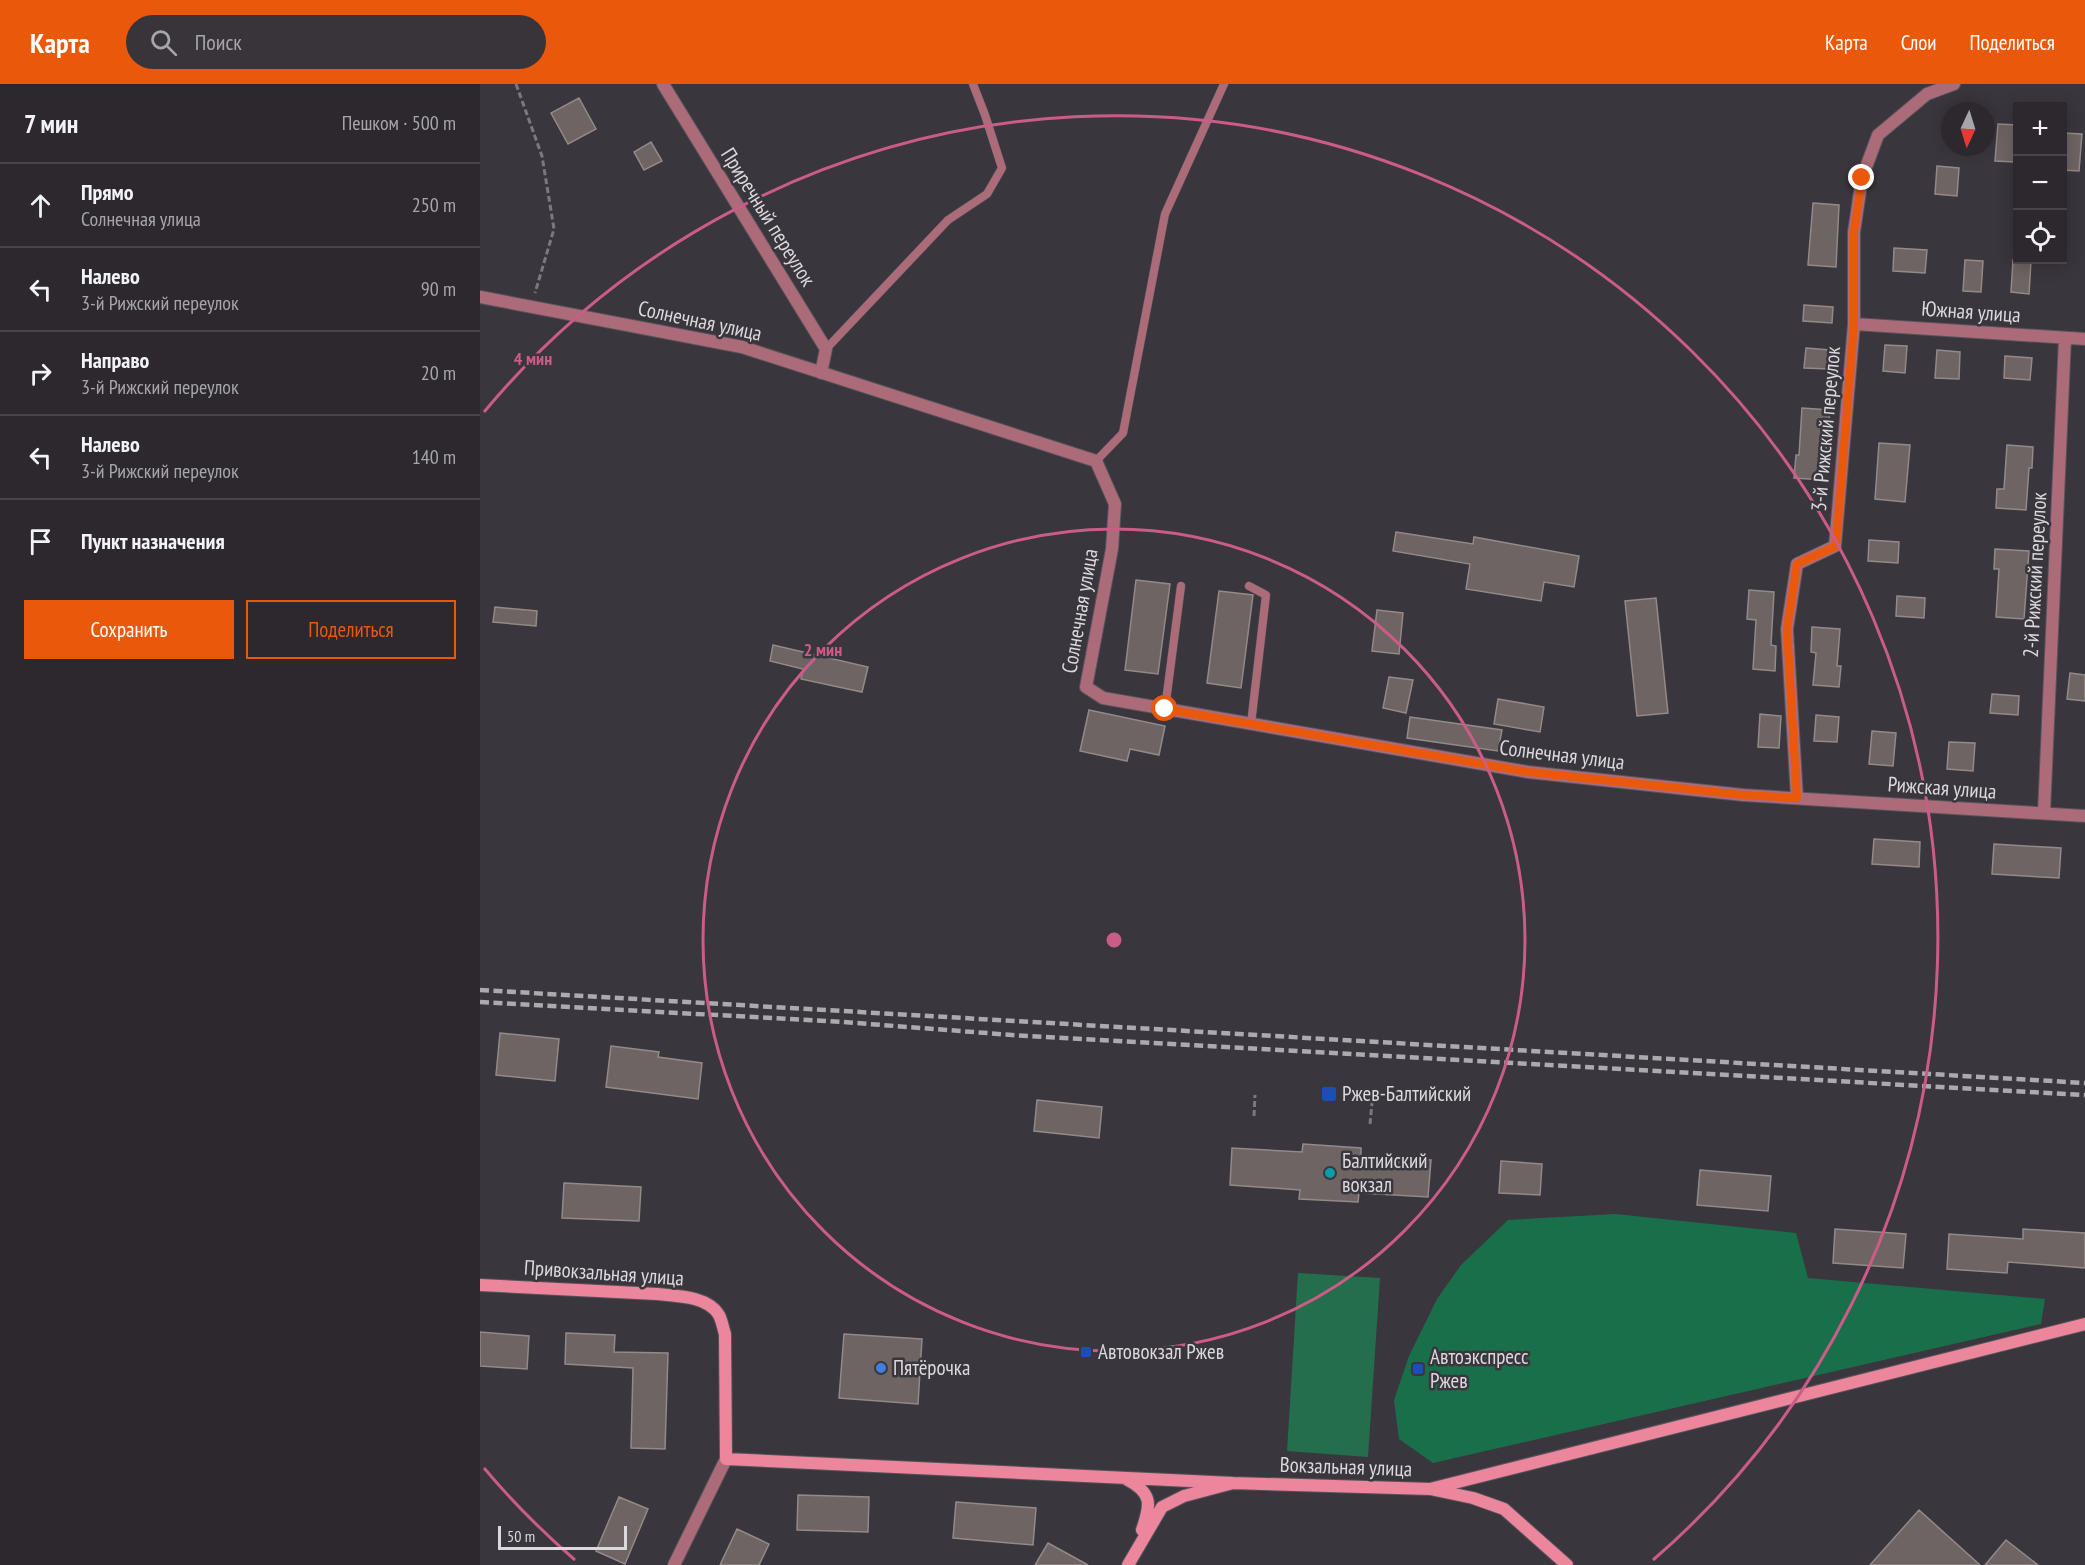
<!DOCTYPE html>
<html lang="ru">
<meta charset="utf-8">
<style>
:root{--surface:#2c282e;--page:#38343a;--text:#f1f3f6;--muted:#a6a6aa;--line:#48444a;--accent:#ea580c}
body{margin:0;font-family:"PT Sans Narrow",sans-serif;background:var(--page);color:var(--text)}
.controls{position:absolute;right:18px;top:18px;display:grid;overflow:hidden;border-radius:0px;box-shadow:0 3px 15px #0003}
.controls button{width:54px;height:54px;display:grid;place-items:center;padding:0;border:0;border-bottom:2px solid var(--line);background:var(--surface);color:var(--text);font:30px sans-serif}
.compass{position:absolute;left:1461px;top:18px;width:54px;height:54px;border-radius:50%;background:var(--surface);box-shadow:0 3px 15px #0003;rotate:184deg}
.scale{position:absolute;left:18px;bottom:15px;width:129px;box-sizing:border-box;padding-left:6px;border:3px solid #dbd9dd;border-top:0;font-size:16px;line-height:21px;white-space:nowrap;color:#dbd9dd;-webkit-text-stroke:4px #3a363d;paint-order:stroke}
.stop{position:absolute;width:18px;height:18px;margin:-14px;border:4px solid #ea580c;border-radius:50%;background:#fff}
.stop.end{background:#ea580c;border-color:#fff;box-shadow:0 2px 6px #0008}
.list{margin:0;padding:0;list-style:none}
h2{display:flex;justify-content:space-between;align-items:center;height:78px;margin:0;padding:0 24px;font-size:26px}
h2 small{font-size:20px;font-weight:400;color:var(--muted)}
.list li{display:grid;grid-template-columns:39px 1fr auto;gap:18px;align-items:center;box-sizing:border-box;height:84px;padding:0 24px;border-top:2px solid var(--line)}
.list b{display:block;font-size:22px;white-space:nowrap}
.list p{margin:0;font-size:20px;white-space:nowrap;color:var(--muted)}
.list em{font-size:20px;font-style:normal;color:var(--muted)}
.actions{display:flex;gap:12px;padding:18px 24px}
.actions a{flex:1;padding:14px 0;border:2px solid var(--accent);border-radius:0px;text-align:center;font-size:21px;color:var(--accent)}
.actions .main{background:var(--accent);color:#fff}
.icon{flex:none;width:33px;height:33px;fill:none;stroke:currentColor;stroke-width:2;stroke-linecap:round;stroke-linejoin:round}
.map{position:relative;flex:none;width:1605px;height:1481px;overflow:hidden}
header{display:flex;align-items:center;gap:36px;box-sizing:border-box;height:84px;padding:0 30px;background:var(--accent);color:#fff}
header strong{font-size:28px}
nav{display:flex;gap:33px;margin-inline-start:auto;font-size:21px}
.search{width:420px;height:54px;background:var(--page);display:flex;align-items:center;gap:15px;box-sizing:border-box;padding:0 21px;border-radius:33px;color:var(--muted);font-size:22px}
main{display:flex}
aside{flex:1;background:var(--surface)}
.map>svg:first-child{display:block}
</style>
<header>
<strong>Карта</strong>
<div class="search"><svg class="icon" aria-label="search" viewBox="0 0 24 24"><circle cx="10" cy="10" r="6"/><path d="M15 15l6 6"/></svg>Поиск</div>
<nav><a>Карта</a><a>Слои</a><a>Поделиться</a></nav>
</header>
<main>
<aside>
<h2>7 мин<small>Пешком · 500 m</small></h2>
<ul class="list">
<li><svg class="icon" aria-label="ahead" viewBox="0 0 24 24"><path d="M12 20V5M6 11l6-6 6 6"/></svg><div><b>Прямо</b><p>Солнечная улица</p></div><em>250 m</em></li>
<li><svg class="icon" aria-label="left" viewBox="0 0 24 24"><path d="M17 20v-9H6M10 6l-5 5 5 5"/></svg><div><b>Налево</b><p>3-й Рижский переулок</p></div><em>90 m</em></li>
<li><svg class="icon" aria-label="right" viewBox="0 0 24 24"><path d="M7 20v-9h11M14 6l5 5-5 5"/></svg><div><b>Направо</b><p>3-й Рижский переулок</p></div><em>20 m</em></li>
<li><svg class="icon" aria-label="left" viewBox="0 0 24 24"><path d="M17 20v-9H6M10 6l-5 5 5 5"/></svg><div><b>Налево</b><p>3-й Рижский переулок</p></div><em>140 m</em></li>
<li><svg class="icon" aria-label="arrive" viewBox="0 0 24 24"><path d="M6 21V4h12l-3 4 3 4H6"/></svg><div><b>Пункт назначения</b></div></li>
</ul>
<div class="actions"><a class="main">Сохранить</a><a>Поделиться</a></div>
</aside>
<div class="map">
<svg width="1605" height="1481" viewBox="0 0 1605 1481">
<rect width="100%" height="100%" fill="#3a363d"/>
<!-- green -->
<path fill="#246e4c" d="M818 1189 900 1194 888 1373 807 1367Z"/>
<!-- forest -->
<path fill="#1a6f4b" d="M1135 1130 1316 1149 1328 1194 1565 1215 1561 1240 953 1379 919 1355 914 1316 929 1272 957 1215 981 1181 1028 1136Z"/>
<!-- building -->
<path fill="#6e6463" stroke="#938988" stroke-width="1.5" d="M99 14 116 45 88 60 71 29Z
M1518 40 1538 41 1535 78 1515 77Z
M1583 49 1602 50 1599 87 1582 86Z
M171 58 182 77 164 86 154 68Z
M1457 82 1479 84 1477 112 1455 110Z
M1333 119 1359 121 1356 183 1328 181Z
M1414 164 1447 166 1445 189 1413 187Z
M1485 176 1503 177 1501 208 1483 207Z
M1533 176 1551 177 1549 210 1531 208Z
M1324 221 1353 223 1352 239 1323 237Z
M1405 261 1427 262 1425 289 1403 287Z
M1326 264 1350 266 1349 285 1324 284Z
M1457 266 1480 268 1479 295 1455 294Z
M1525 272 1552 274 1550 296 1524 294Z
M1322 324 1350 326 1344 396 1314 394 1316 371H1319Z
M1399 359 1430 361 1425 418 1395 415Z
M1527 361 1553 363 1552 384H1549L1546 426 1516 424 1517 405H1524Z
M916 448 993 460 994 453 1099 472 1094 503 1064 498 1061 517 986 505 990 480 913 467Z
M1389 456 1419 458 1418 479 1388 477Z
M1515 465 1549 467 1544 535 1516 533 1519 485H1514Z
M656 496 690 500 678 590 645 586Z
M1269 506 1294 508 1291 561 1296 562 1295 587 1273 585 1276 536 1267 535Z
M739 507 773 511 761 604 727 599Z
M1417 512 1445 514 1444 534 1416 532Z
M1176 514 1188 629 1157 632 1145 517Z
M15 523 57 527 56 542 13 538Z
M897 526 923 529 919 570 892 567Z
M1332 543 1360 545 1357 582H1361L1359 603 1333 601 1336 569 1331 568Z
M293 561 388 583 382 608 321 595 323 585 290 577Z
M1590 589 1605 591V617L1587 615Z
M909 593 933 596 926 629 903 624Z
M1512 610 1539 612 1538 631 1510 629Z
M1018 615 1064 623 1060 648 1014 640Z
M609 626 685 642 679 671 650 665 647 677 600 667Z
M1280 630 1301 632 1299 664 1278 663Z
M1336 631 1359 633 1357 658 1334 657Z
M930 633 1022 646 1018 667 927 654Z
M1392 647 1416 649 1413 682 1389 680Z
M1469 658 1495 659 1493 687 1467 685Z
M1394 755 1440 758 1439 783 1392 780Z
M1514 760 1581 764 1579 794 1512 790Z
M20 949 79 955 75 997 16 991Z
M131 962 179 968 178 973 222 979 218 1015 126 1003Z
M557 1016 622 1023 619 1054 554 1047Z
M823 1060 881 1064V1072L951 1076 948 1113 879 1109 878 1118 819 1115 820 1106 750 1101 752 1064 822 1068Z
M1021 1077 1062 1080 1060 1111 1019 1109Z
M1220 1086 1291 1092 1288 1127 1217 1121Z
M84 1099 161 1103 159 1137 82 1134Z
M1355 1145 1426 1150 1423 1184 1353 1179Z
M1543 1145 1605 1149V1184L1528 1178 1527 1189 1467 1185 1469 1150 1543 1155Z
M0 1248 49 1252 47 1285 0 1282Z
M86 1249 135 1251 134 1268 188 1269 185 1365 151 1364 153 1284 85 1280Z
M364 1250 442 1255 438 1320 359 1314Z
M318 1411 389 1413 388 1448 317 1446Z
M139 1413 168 1425 145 1480 116 1467Z
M476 1418 556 1424 553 1461 473 1454Z
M1439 1426 1500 1481H1390Z
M257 1445 289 1460 279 1481H240Z
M1526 1456 1558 1481H1505Z
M568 1459 608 1481H555Z"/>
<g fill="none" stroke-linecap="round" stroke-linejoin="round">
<defs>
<path id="lane" d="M346 265 468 136 507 110 522 84 505 31 493 0
M616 377 643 349 685 130 744 0
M769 502 786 511 771 640
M685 625 701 502"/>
<path id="street" d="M183 0 346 265 341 289
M0 213 262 263 616 377 635 420 632 465 606 603 623 614 1048 688 1263 711 1605 732
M1374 240 1605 255
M1317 714 1307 545 1317 480 1355 462 1374 240V148L1382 94 1398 51 1447 10 1474 0
M1564 729 1585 254
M194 1481 246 1375"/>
<path id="secondary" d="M0 1201 177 1210C197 1212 228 1212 239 1231 242 1237 243 1244 245 1250L246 1375 753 1399
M646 1395C673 1409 671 1420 662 1446
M950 1405 1605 1240
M648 1481 682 1423 704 1412 753 1399 950 1405 993 1414 1024 1425 1087 1481"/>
</defs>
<!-- lane casing -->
<use href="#lane" stroke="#57535a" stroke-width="9"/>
<!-- street casing -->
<use href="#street" stroke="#57535a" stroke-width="14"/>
<!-- secondary casing -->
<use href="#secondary" stroke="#57535a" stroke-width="14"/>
<!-- path -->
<path stroke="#7b787e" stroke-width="3" stroke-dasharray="6 3" stroke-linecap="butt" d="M36 0 62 72 74 145 55 209
M774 1032 775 1011
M890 1040 892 1019"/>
<!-- lane -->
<use href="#lane" stroke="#ab6b79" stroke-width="8"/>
<!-- street -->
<use href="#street" stroke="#ab6b79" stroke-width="12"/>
<!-- secondary -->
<use href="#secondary" stroke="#eb869d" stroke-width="12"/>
<!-- rail -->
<path stroke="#adaaaf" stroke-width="4.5" stroke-dasharray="9 4.5" stroke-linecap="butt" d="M0 906 1605 999
M0 918 363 938 532 951 1605 1011"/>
</g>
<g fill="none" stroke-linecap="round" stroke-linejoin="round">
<!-- route -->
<path stroke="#ea580c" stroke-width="8" d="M685 625 1048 688 1263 711 1317 714 1307 545 1317 480 1356 462 1374 240V148L1382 94"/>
</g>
<!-- distance rings -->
<g fill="none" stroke="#cb5c88" stroke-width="3">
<circle cx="634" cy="856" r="411"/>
<path d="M95 1476A822 822 0 0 1 4 1384M4 328A822 822 0 1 1 1173 1476"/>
</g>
<!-- markers -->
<g fill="#1a4fb4" stroke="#3a363d" stroke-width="2">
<rect x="841" y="1002" width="16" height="16" rx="3"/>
<rect x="600" y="1262" width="12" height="12" rx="3"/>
<rect x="932" y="1279" width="12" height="12" rx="3"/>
</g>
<circle fill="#0f9aa8" stroke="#3a363d" stroke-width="2" cx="850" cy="1089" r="6"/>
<circle fill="#3f7fe0" stroke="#3a363d" stroke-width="2" cx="401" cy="1284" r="6"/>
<g text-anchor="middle" stroke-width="5" stroke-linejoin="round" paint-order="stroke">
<!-- street labels -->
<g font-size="21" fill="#dbd9dd" stroke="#3a363d">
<text transform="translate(288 133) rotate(58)" y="7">Приречный переулок</text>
<text transform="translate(1491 228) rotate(4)" y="7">Южная улица</text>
<text transform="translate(220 237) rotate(12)" y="7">Солнечная улица</text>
<text transform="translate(1346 345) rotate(-85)" y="7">3-й Рижский переулок</text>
<text transform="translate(1555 491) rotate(-87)" y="7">2-й Рижский переулок</text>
<text transform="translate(600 527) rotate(-80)" y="7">Солнечная улица</text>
<text transform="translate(1082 671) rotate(7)" y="7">Солнечная улица</text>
<text transform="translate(1462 704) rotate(4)" y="7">Рижская улица</text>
<text transform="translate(124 1189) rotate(4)" y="7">Привокзальная улица</text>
<text transform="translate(866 1383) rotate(2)" y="7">Вокзальная улица</text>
</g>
<!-- poi labels -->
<g font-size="21" fill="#dbd9dd" stroke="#3a363d" text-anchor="start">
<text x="862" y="1017">Ржев-Балтийский</text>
<text x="862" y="1084">Балтийский<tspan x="862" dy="24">вокзал</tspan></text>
<text x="618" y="1275">Автовокзал Ржев</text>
<text x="950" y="1280">Автоэкспресс<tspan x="950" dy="24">Ржев</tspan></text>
<text x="413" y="1291">Пятёрочка</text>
</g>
</g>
<circle cx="634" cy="856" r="9" fill="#cb5c88" stroke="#3a363d" stroke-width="3"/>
<g font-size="18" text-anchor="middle" font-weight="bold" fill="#cb5c88" stroke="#3a363d" stroke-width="5" stroke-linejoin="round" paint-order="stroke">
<text x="53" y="281">4 мин</text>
<text x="343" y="572">2 мин</text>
</g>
</svg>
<div class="controls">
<button>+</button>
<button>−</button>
<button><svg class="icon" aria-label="locate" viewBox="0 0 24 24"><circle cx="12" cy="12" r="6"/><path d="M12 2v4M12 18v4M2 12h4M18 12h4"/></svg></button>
</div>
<svg class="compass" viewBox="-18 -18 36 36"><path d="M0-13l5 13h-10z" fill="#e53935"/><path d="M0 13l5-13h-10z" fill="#a6a6aa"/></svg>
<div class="scale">50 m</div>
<div class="stop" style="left:685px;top:625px"></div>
<div class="stop end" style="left:1382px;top:94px"></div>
</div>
</main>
